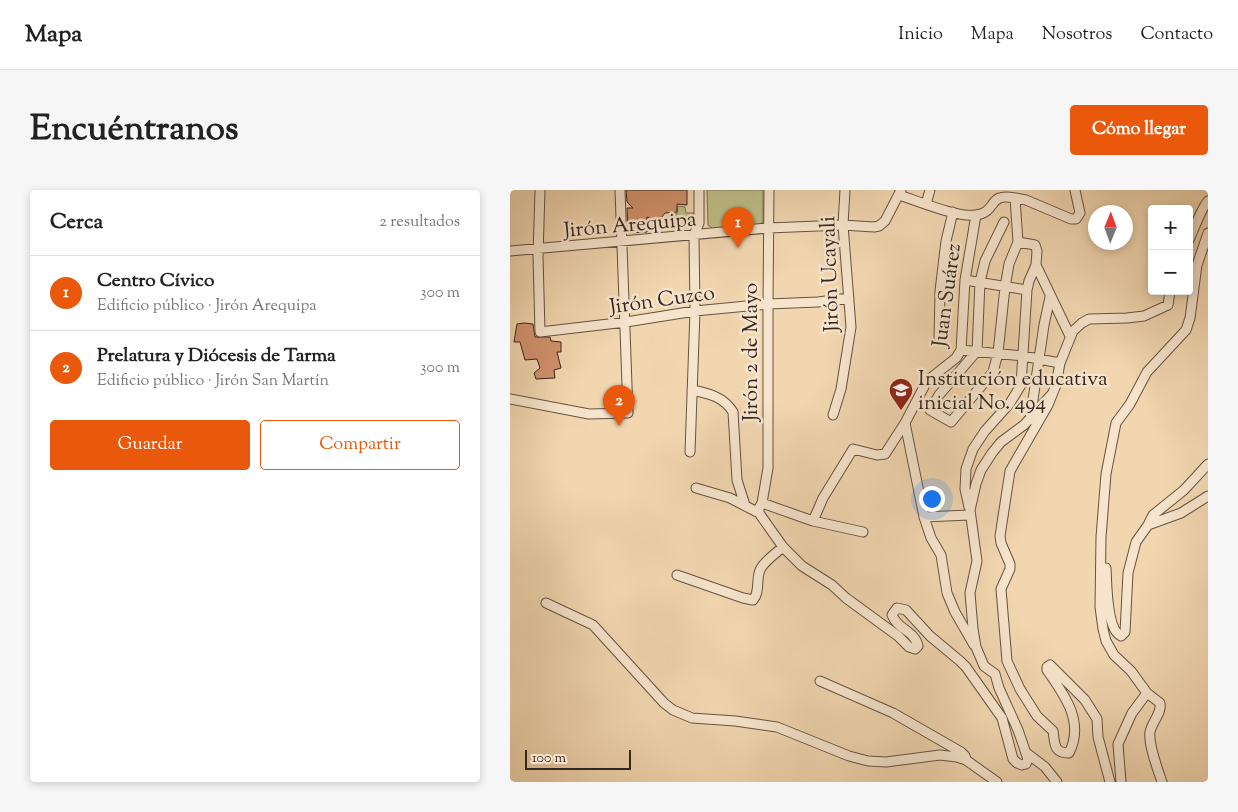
<!DOCTYPE html>
<html lang="es">
<meta charset="utf-8">
<style>
:root{--surface:#fff;--page:#f6f6f6;--text:#222;--muted:#767676;--line:#e0e0e0;--accent:#ea580c}
body{margin:0;font-family:"Sorts Mill Goudy",serif;background:var(--page);color:var(--text)}
.controls{position:absolute;right:15px;top:15px;display:grid;overflow:hidden;border-radius:5px;box-shadow:0 2px 8px #0003}
.controls button{width:45px;height:45px;display:grid;place-items:center;padding:0;border:0;border-bottom:1px solid var(--line);background:var(--surface);color:var(--text);font:25px sans-serif}
.compass{position:absolute;left:578px;top:15px;width:45px;height:45px;border-radius:50%;background:var(--surface);box-shadow:0 2px 8px #0003;rotate:1deg}
.scale{position:absolute;left:15px;bottom:12px;width:106px;box-sizing:border-box;padding-left:5px;border:2px solid #36261f;border-top:0;font-size:14px;line-height:18px;white-space:nowrap;color:#36261f;-webkit-text-stroke:4px #f6e4cc;paint-order:stroke}
.you{position:absolute;left:421px;top:308px;width:18px;height:18px;margin:-12px;border:4px solid #fff;border-radius:50%;background:#1a73e8;box-shadow:0 0 0 8px #1a73e833}
.badge{display:grid;place-items:center;width:32px;height:32px;border-radius:50%;background:var(--accent);color:#fff;font-size:16px;font-weight:700}
.pin{position:absolute;translate:-50% -41px;filter:drop-shadow(0 1px 2px #0008)}
.pin::after{content:'';position:absolute;top:26px;width:18px;height:15px;background:inherit;clip-path:polygon(0 0,100% 0,50% 100%)}
.list{margin:0;padding:0;list-style:none}
h2{display:flex;justify-content:space-between;align-items:center;height:65px;margin:0;padding:0 20px;font-size:21px}
h2 small{font-size:16px;font-weight:400;color:var(--muted)}
.list li{display:grid;grid-template-columns:32px 1fr auto;gap:15px;align-items:center;box-sizing:border-box;height:75px;padding:0 20px;border-top:1px solid var(--line)}
.list b{display:block;font-size:19px;white-space:nowrap}
.list p{margin:0;font-size:16px;white-space:nowrap;color:var(--muted)}
.list em{font-size:16px;font-style:normal;color:var(--muted)}
.actions{display:flex;gap:10px;padding:15px 20px}
.actions a{flex:1;padding:11px 0;border:1px solid var(--accent);border-radius:5px;text-align:center;font-size:18px;color:var(--accent)}
.actions .main{background:var(--accent);color:#fff}
.map{position:relative;flex:none;width:698px;height:592px;overflow:hidden;border-radius:5px}
header{display:flex;align-items:center;gap:30px;box-sizing:border-box;height:70px;padding:0 25px;background:var(--surface);border-bottom:1px solid var(--line)}
header strong{font-size:24px}
nav{display:flex;gap:28px;margin-inline-start:auto;font-size:18px}
.intro{display:flex;align-items:center;justify-content:space-between;box-sizing:border-box;height:120px;padding:0 30px}
h1{margin:0;font-size:35px}
.button{padding:12px 22px;border-radius:5px;background:var(--accent);color:#fff;font-size:18px;font-weight:700}
main{display:flex;gap:30px;padding:0 30px}
aside{flex:1;background:var(--surface);border-radius:5px;box-shadow:0 2px 8px #0003}
.map>svg:first-child{display:block}
</style>
<header>
<strong>Mapa</strong>
<nav><a>Inicio</a><a>Mapa</a><a>Nosotros</a><a>Contacto</a></nav>
</header>
<div class="intro"><h1>Encuéntranos</h1><a class="button">Cómo llegar</a></div>
<main>
<aside>
<h2>Cerca<small>2 resultados</small></h2>
<ul class="list">
<li><span class="badge">1</span><div><b>Centro Cívico</b><p>Edificio público · Jirón Arequipa</p></div><em>300 m</em></li>
<li><span class="badge">2</span><div><b>Prelatura y Diócesis de Tarma</b><p>Edificio público · Jirón San Martín</p></div><em>300 m</em></li>
</ul>
<div class="actions"><a class="main">Guardar</a><a>Compartir</a></div>
</aside>
<div class="map">
<svg width="698" height="592" viewBox="0 0 698 592">
<rect width="100%" height="100%" fill="#f1d6b0"/>
<filter id="stains"><feTurbulence type="fractalNoise" baseFrequency=".004" numOctaves="4"/><feColorMatrix values="0 0 0 0 .2 0 0 0 0 .09 0 0 0 0 .02 0 0 0 .5 -.17"/></filter>
<radialGradient id="worn" r=".72"><stop offset=".6" stop-color="#630" stop-opacity="0"/><stop offset="1" stop-color="#630" stop-opacity=".3"/></radialGradient>
<!-- green -->
<path fill="#bebd88" stroke="#7a7254" d="M197 0H253V32L246 36 203 39 198 35Z
M168 16 175 17 176 23H184L185 36 144 39 143 36 148 30H156L163 23 167 24Z"/>
<!-- building -->
<path fill="#d2926d" stroke="#36261f" d="M116 0H177V15L167 14V22L155 23 150 29 145 30 137 27V42L118 43 117 18H123L117 12Z
M14 133 23 134 25 147H40L41 151 51 152V162H47L51 178 44 180 45 188 26 189 24 183 30 178 27 169 15 170 10 152H4L7 134Z"/>
<g fill="none" stroke-linecap="round" stroke-linejoin="round">
<defs>
<path id="minor" d="M30 0 28 66 30 142 116 132 185 121 258 114 308 112 339 108
M389 5C408 11 448 28 466 25 488 22 477 2 505 8L508 52 499 74 495 97 488 163 483 182 441 232 420 220 429 205 467 161 470 92 475 71 494 32
M505 8 516 10 561 29H566L570 23 565 0
M416 14 420 0
M679 50C683 41 693 15 698 11
M508 52 525 55 527 61 526 75 560 146
M0 61 258 38 333 35 364 37 369 36 375 31 391 0
M455 90 517 100
M429 149 430 101 436 51 443 22
M451 160 513 166 550 173
M182 200C198 203 214 207 223 222L227 290 235 315
M0 209 79 224 118 223 110 0
M323 225 331 199 341 137 333 35 335 0
M520 230 534 135 540 107
M395 233 414 327 421 348 431 365 437 403 445 422 464 455
M180 262 185 121 184 45 189 33V0
M186 298 220 308 249 323 273 357 292 376 322 395 336 408 388 446 399 457 405 459 408 456C405 441 387 439 382 425L387 418 396 420 420 446 450 471 456 477 492 528 503 569 507 573 512 575 516 574 518 569 508 540 489 498 485 484 474 476 466 457 463 439 460 403 467 371 460 320 466 294 471 280 482 263 491 252 514 235 542 204
M252 313 303 331 353 342
M459 317 455 299 456 279 463 259 475 241 500 213 511 195 517 100 519 91 526 75
M249 323V318L252 313 258 278V114L259 0
M414 327 459 325
M303 331 313 308 343 259 367 265 375 264 395 233 417 191 446 168 451 160 455 90 466 25
M638 335 671 323 698 306
M596 378C597 393 596 439 611 446L615 442 618 383 626 352 638 335 643 325 674 300 698 274
M167 385 233 408 243 410C251 401 245 388 251 378 256 370 266 363 273 357
M36 413 83 435 154 513 163 520 182 528 225 531 267 537 339 566 358 571 376 572 430 565 447 567 456 570 487 592
M310 491 383 523 451 562 455 566 456 569
M518 564 535 577 547 592
M600 592 588 547 587 529 575 510 540 475 537 477V480C554 504 575 532 559 563 543 563 545 553 543 541L527 526 510 499 497 471 491 399 500 379V374L491 353 490 346 500 281 538 215 546 195 550 173 563 141 572 133 579 129 617 128 634 126 658 115 660 101
M611 592 608 554 622 523 637 503
M652 592C648 580 638 554 640 542 642 532 652 523 650 513L637 503 621 481 604 465 596 451 593 439 590 417 591 347 596 284 606 233 620 214 637 182 676 140 680 128 687 75 698 43"/>
</defs>
<!-- minor casing -->
<use href="#minor" stroke="#655243" stroke-width="11"/>
<!-- minor -->
<use href="#minor" stroke="#f6e4cc" stroke-width="9"/>
</g>
<!-- icons -->
<defs>
<symbol id="school-pin" viewBox="-11 -11 22 30"><path d="M0 17L-7.5 6A9.5 9.5 0 1 1 7.5 6Z" fill="#8f2418" stroke="#f6e4cc"/><path d="M0-5L7-2L0 1L-7-2ZM-4 1L0 2.5L4 1V4Q0 6-4 4Z" fill="#fff"/></symbol>
</defs>
<g fill-rule="evenodd">
<use href="#school-pin" x="377" y="186" width="28" height="38"/>
</g>
<g text-anchor="middle" stroke-width="5" stroke-linejoin="round" paint-order="stroke">
<!-- street labels -->
<g font-size="21" fill="#36261f" stroke="#f6e4cc">
<text transform="translate(120 34) rotate(-5)" y="7">Jirón Arequipa</text>
<text transform="translate(319 84) rotate(-92)" y="7">Jirón Ucayali</text>
<text transform="translate(436 105) rotate(-82)" y="7">Juan Suárez</text>
<text transform="translate(152 109) rotate(-8)" y="7">Jirón Cuzco</text>
<text transform="translate(240 162) rotate(-90)" y="7">Jirón 2 de Mayo</text>
</g>
<!-- poi labels -->
<g font-size="21" fill="#36261f" stroke="#f6e4cc" text-anchor="start">
<text x="408" y="195">Institución educativa<tspan x="408" dy="24">inicial No. 494</tspan></text>
</g>
</g>
<rect width="100%" height="100%" filter="url(#stains)"/>
<rect width="100%" height="100%" fill="url(#worn)"/>
</svg>
<div class="controls">
<button>+</button>
<button>−</button>
</div>
<svg class="compass" viewBox="-18 -18 36 36"><path d="M0-13l5 13h-10z" fill="#e53935"/><path d="M0 13l5-13h-10z" fill="#767676"/></svg>
<div class="scale">100 m</div>
<div class="you"></div>
<div class="pin badge" style="left:228px;top:58px">1</div>
<div class="pin badge" style="left:109px;top:236px">2</div>
</div>
</main>
